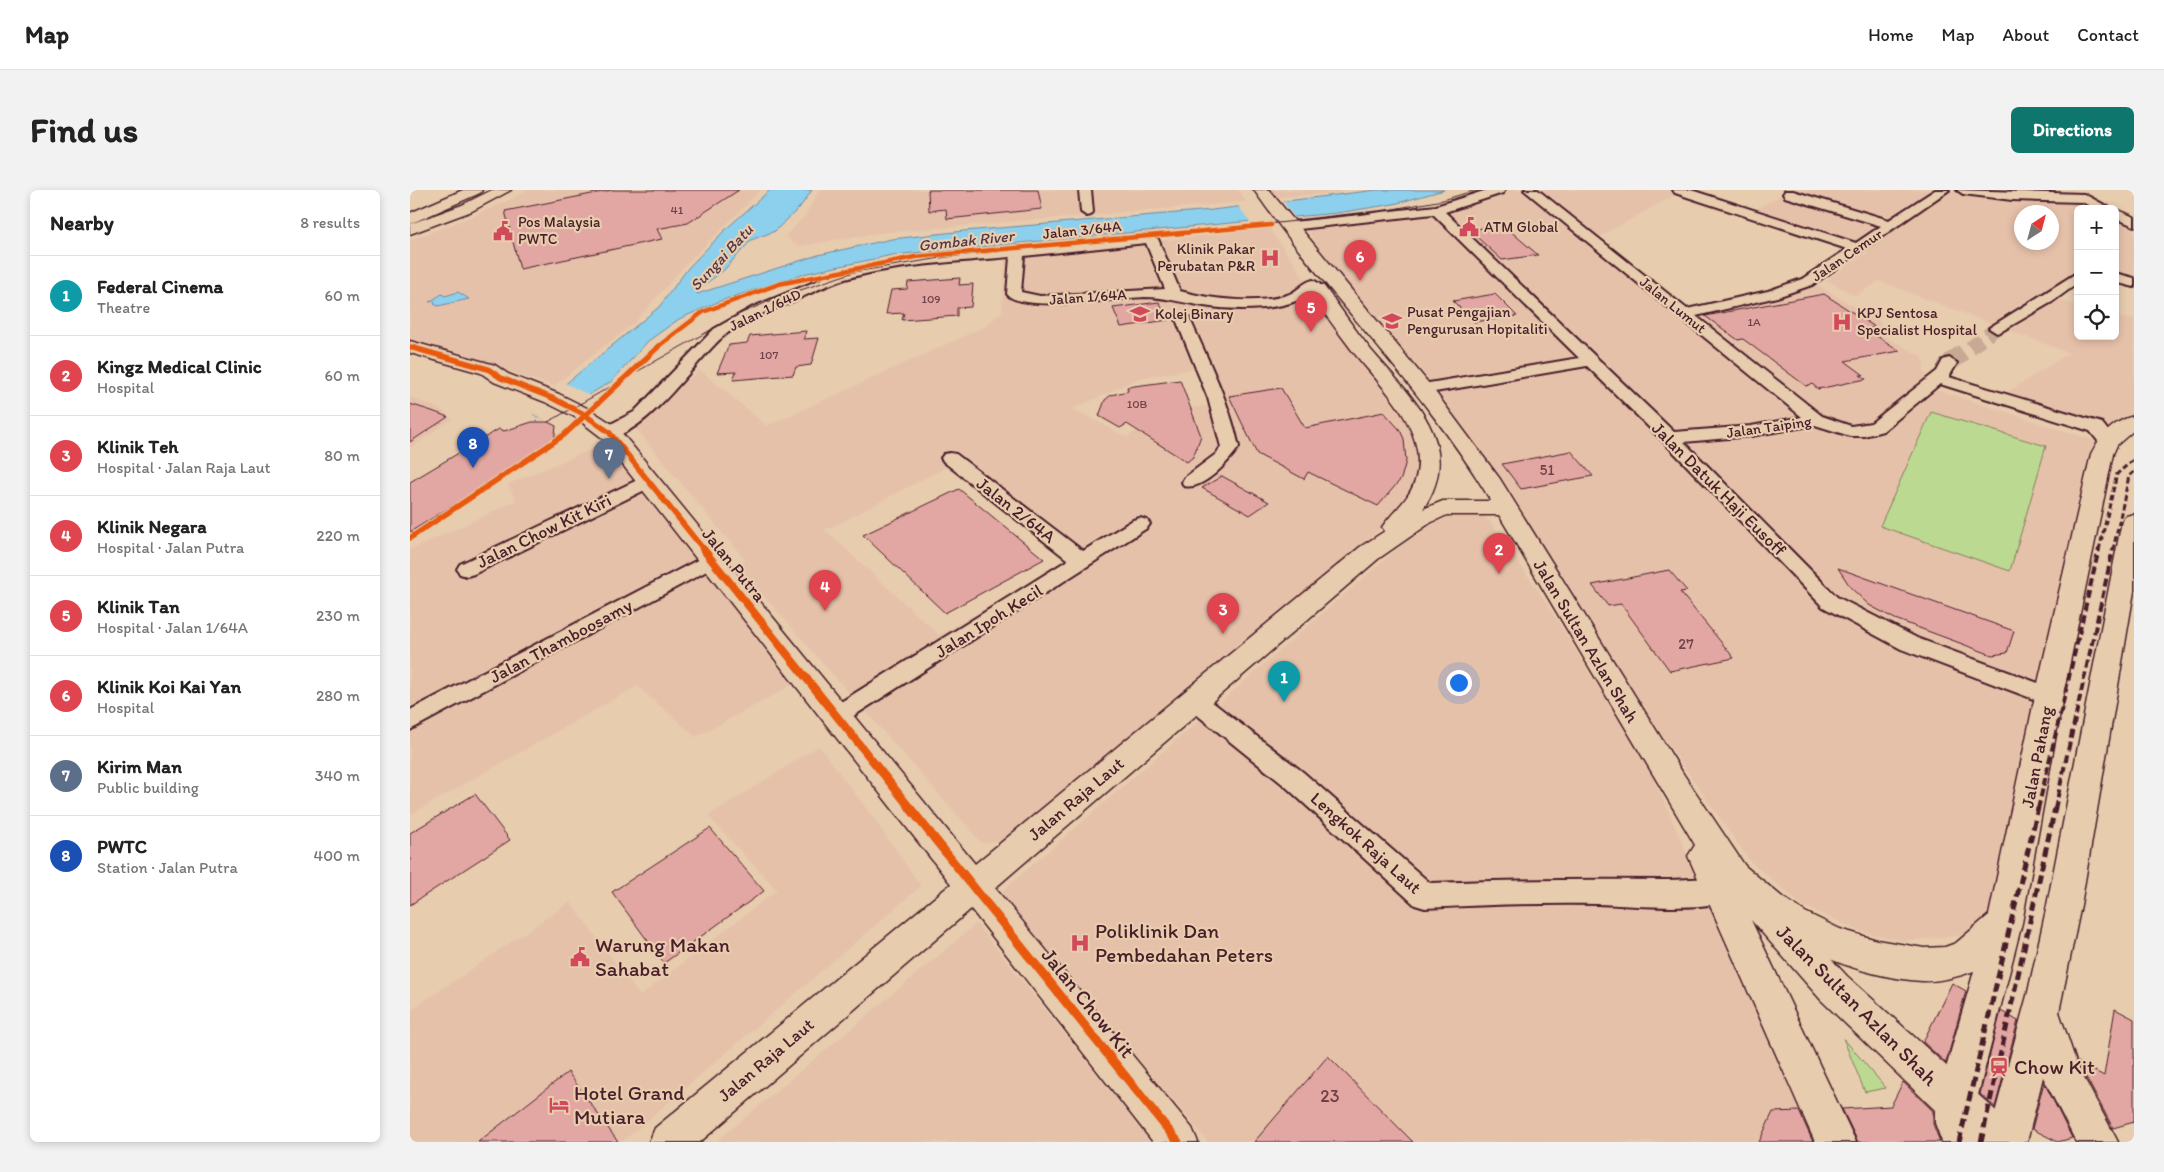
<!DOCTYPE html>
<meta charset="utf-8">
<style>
:root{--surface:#fff;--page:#f2f2f2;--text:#222;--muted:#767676;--line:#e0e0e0;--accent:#0f766e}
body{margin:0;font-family:Itim,sans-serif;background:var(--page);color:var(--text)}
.controls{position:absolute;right:15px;top:15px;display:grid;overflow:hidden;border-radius:8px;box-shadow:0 2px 8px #0003}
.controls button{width:45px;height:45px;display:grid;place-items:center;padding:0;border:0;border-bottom:1px solid var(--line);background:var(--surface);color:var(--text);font:25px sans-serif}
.compass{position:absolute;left:1604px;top:15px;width:45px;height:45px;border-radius:50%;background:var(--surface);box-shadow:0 2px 8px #0003;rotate:36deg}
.you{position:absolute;left:1048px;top:492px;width:18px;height:18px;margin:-12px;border:4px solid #fff;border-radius:50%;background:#1a73e8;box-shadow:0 0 0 8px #1a73e833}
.badge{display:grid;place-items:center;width:32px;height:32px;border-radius:50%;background:var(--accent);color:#fff;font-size:16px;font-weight:700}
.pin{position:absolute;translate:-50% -41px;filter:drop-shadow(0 1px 2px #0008)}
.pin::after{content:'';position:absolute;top:26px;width:18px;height:15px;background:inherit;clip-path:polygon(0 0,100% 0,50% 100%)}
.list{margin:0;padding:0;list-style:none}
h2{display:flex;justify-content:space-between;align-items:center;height:65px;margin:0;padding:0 20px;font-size:21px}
h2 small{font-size:16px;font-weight:400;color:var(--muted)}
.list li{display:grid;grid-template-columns:32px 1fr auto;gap:15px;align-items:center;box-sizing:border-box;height:80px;padding:0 20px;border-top:1px solid var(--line)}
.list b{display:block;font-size:19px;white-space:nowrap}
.list p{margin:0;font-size:16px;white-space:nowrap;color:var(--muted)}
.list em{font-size:16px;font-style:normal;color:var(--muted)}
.icon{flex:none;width:28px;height:28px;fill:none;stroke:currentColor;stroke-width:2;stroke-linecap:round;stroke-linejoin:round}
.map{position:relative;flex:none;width:1724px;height:952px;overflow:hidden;border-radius:8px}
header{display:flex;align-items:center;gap:30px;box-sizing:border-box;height:70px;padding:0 25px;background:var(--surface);border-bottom:1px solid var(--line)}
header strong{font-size:24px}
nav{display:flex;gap:28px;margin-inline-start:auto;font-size:18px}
.intro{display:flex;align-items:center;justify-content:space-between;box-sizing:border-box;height:120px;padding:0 30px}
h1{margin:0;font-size:35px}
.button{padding:12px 22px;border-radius:8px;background:var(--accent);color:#fff;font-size:18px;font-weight:700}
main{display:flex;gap:30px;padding:0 30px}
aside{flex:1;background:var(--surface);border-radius:8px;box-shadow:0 2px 8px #0003}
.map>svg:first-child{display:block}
</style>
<header>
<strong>Map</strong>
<nav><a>Home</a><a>Map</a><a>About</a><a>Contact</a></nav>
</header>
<div class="intro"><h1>Find us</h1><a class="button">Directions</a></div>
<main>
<aside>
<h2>Nearby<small>8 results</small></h2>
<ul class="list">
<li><span class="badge" style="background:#0f9aa8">1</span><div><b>Federal Cinema</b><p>Theatre</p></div><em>60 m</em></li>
<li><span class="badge" style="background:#e0444e">2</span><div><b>Kingz Medical Clinic</b><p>Hospital</p></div><em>60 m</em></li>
<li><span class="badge" style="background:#e0444e">3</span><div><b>Klinik Teh</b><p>Hospital · Jalan Raja Laut</p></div><em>80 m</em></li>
<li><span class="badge" style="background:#e0444e">4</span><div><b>Klinik Negara</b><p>Hospital · Jalan Putra</p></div><em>220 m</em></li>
<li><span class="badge" style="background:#e0444e">5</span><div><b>Klinik Tan</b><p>Hospital · Jalan 1/64A</p></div><em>230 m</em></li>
<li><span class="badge" style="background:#e0444e">6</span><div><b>Klinik Koi Kai Yan</b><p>Hospital</p></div><em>280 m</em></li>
<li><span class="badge" style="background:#5c6f8a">7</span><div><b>Kirim Man</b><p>Public building</p></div><em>340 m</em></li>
<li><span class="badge" style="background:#1a4fb4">8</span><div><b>PWTC</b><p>Station · Jalan Putra</p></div><em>400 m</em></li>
</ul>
</aside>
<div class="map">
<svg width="1724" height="952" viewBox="0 0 1724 952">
<rect width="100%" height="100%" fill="#e7ccae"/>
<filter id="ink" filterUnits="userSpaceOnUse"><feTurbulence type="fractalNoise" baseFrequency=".02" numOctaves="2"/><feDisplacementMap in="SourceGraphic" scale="10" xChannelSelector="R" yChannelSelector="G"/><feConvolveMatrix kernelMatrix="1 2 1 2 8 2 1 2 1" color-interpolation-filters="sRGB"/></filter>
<g filter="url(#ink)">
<!-- built -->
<path fill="#e6c1aa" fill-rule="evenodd" d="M117 0H351L276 74 225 132 144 196 0 151V50L56 29 102 9Z
M410 0H828L836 12 468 43 390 56 381 52 376 45 394 27Z
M858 0H930L932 2 863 8Z
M1099 0H1258L1268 3 1189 47 1272 116 1286 124 1363 108 1405 94 1470 131 1472 145 1513 167 1514 182 1527 200 1692 253 1581 721 1557 745 1493 751 1450 741 1393 716 1340 671 895 37 1022 23 1052 16Z
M1380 0H1547L1573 5 1691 11 1724 27V95L1705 89V19H1668V91L1645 108 1668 116V146H1705V127L1724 129V226L1703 243 1590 207 1659 163 1469 91 1446 106 1416 90 1459 61 1342 22ZM1612 22H1642V52H1612Z
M859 38 1003 242 1007 260 1004 289 995 312 986 324 924 380 596 649 572 653 329 378 335 370 222 234 290 180 357 236 574 137 592 122 595 69ZM788 178 803 215 756 221 717 247 663 219 727 189ZM544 260 670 365 529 445 414 339 420 338 538 276Z
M0 207 32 220 42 229 0 258Z
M192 255 233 300 382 495 286 547 227 496 0 625V360L106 311 98 294Z
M1061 323 1075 327 1081 333 1132 406 1238 575 1404 952H798L589 704 1020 330 1032 326Z
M409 556 459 622 511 696 212 952H0V821L160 712 230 806 367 700 298 626Z
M567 734 741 952H306L566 734Z"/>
<!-- green -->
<path fill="#bcd991" stroke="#837c5e" d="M1521 222 1636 256 1600 381 1470 336Z
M1433 848 1476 898 1455 902Z"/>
<!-- water -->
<path fill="#8cd0ed" stroke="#72899f" d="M360 0H402L390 17 365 41 341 50 314 80 290 98 287 104 408 65 482 49 554 41 802 20 967 0H1034L984 14 927 23 482 65 393 84 310 111 269 129 238 151 202 191 138 229 126 227 119 219 153 196 249 117 279 77 316 39Z
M48 102 59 109 28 116 24 114 25 111 19 112 32 104 35 106Z"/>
<!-- pier -->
<path fill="#e7ccae" d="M872 10 886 29 841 34 827 14Z
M153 192 181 206 140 232 119 222 117 217Z"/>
<!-- building -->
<path fill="#e2a7a2" stroke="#4a1f2b" d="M202 0H329L278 33 247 39 252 49 110 79 95 21Z
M518 0H628L632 19 537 29 536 19 519 21Z
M1093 35 1105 45 1128 65 1092 70 1059 40Z
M550 88 549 95 563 94 561 117 547 118V126L492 130 494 123 476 124 481 100 497 99 498 92Z
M1085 104 1107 126 1064 132 1043 111Z
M1414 104 1465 137 1456 139 1490 161 1435 171 1454 185H1450L1456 189 1408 199 1402 194 1396 196 1333 149 1328 150 1295 126Z
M749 112 758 130 711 137 703 118Z
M396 141 394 149 409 148 401 175 386 177 383 185 323 190 326 182 307 183 319 155 337 153 340 146Z
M770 190 791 246 783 267 777 272 717 234 710 238 689 226 695 210 701 205 718 201 717 197Z
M871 198 895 238 974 222 990 240 994 249 996 271 991 289 968 316 898 282 894 289 847 264 819 206Z
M0 214 22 221 38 227 0 252Z
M122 232H138L146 236 144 252 0 342V292L89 239 94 241Z
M1161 261 1183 286 1111 299 1092 274Z
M812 286 859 312 840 325 792 298Z
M549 299 634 369 535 423 453 345Z
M1428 378 1604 441 1597 463 1582 465 1485 429 1459 415 1441 398Z
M1259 380 1277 401 1270 402 1324 468 1260 481 1211 414 1198 416 1182 395Z
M65 604 100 650 0 715V643Z
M300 638 354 701 254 773 202 702Z
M1542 793 1556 801 1536 873 1513 852Z
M1705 819 1724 829V932L1703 938 1668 872 1694 886Z
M1591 821 1608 831 1585 917 1570 904Z
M918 866 1003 952H844Z
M158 882 208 952H68Z
M1493 892 1523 921V934L1530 952H1448L1432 919 1481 916Z
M1634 892 1662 948 1648 952 1622 939Z
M1389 921 1403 952H1349L1363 922Z"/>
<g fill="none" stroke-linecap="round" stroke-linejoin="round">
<!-- street-tunnel-far1 -->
<path stroke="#c8a994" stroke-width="14" stroke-dasharray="14 7" stroke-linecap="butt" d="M1560 158 1587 138"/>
<!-- street-tunnel -->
<path stroke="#c8a994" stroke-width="18" stroke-dasharray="18 9" stroke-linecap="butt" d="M1539 173 1561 157"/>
<defs>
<path id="street" d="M669 0H681L683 22 681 25 677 26 671 22Z
M1077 0H1095L1093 3 1035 22 1264 242 1341 236 1392 227 1114 0H1128L1277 119 1358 101 1392 89 1437 59 1265 3 1263 0H1281L1446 53 1471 36 1375 7 1373 4 1375 1H1383L1479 30 1525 0H1539L1402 95 1367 107 1286 126 1412 226 1441 236 1461 233 1527 181 1533 170 1539 168 1547 173 1539 187 1692 233 1707 252 1704 256H1692L1680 241 1530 194 1473 241 1454 246H1440L1405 235 1341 246 1274 252 1427 407 1507 448 1647 500 1651 506 1647 512 1639 515 1631 512 1491 459 1413 417 1254 252 1177 176 1013 204 1007 202 1005 199 1007 196 1013 194 1169 168 1023 24 881 40 875 36 881 32 1026 16Z
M1547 0 1674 4 1702 19H1686L1672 12 1602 10 1553 4Z
M1705 19 1724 27V36L1705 28Z
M741 45 748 49 770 101C798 109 849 115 877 105 887 102 893 92 903 90L910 94C889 124 820 121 788 115 769 112 754 107 735 107 710 108 611 123 597 104L600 67C546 72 488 74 435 89 416 95 397 105 379 113 357 121 333 131 315 145 287 167 231 255 193 246L190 242 193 238 224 222 304 139 343 117 426 83 497 69ZM736 53 755 99 630 106 611 102 614 66Z
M1668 82V93L1642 112 1592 141 1587 143 1579 138Z
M1705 83 1724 88V97L1705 92Z
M772 123 779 127C798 170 819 211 829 257 819 271 793 301 774 296L772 292 774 288 806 264 811 257 798 208 765 127Z
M540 263 546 264 673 361 723 330 730 328 737 330 740 334 737 338 434 532 426 535 418 532 414 526 418 520 658 370 534 272 531 268 534 264Z
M238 285 245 287 247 291 245 295 64 384 57 386 50 384 47 379 50 374Z
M301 363 308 365 311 370 308 375 0 540V520Z
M784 501 792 504 893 582 1020 693C1098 690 1174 689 1252 690 1273 691 1300 685 1320 692L1324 701 1320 710C1287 722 1224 715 1187 714 1129 713 1072 715 1015 718L1005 715 875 596 776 516 772 510 776 504Z"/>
<path id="secondary" d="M53 0H72L70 3 0 34V23Z
M844 0H859L1020 195 1090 289 1274 585 1335 676 1437 786 1605 938 1611 952H1532L1525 933V920L1411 810 1341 730 1446 952H1405L1278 666 1285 655 1089 325H1037L1020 333 968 369 585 698 782 938 788 952H743L561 719 290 952H239L245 938 541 694 191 247 165 227 135 212 84 192 71 183 0 163V151L85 175 98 184 149 204 179 219 207 237 565 674 950 357 975 341 972 337C983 321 999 310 1005 291 1022 238 965 192 938 155 924 137 911 118 898 99L901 95H913C930 117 944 139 961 160 1002 208 1056 255 1013 319L1033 311H1081C1014 198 918 107 844 0Z"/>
<path id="primary" d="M82 0H101L62 21 0 44V34L52 15Z
M1724 226V240L1707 255 1703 264 1653 506 1612 733 1566 913 1560 927 1546 933 1532 927 1526 913 1564 781C1547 787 1530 792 1512 791 1448 787 1379 757 1332 714 1322 705 1312 698 1306 686L1311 676 1323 671 1335 676 1371 706 1395 722 1430 739 1467 750 1514 758 1535 757 1546 753 1579 725 1625 506 1681 264C1691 245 1703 231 1724 226Z
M1724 324V401L1671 715 1649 822 1667 875 1708 952H1666L1633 887 1617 952H1577L1618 802 1637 715 1712 331 1716 326Z"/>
</defs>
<!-- street casing -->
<use href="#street" stroke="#4a1f2b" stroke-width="4"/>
<!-- secondary casing -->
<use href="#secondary" stroke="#4a1f2b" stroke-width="3"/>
<!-- primary casing -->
<use href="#primary" stroke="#4a1f2b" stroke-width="3"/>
<!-- street -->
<use href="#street" fill="#e7ccae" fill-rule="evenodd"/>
<!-- secondary -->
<use href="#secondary" fill="#e7ccae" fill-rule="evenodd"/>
<!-- primary -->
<use href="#primary" fill="#e7ccae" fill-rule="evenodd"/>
<!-- tram -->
<path stroke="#4a1f2b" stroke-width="1" d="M138 232 327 125 367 108 444 82 537 67 955 24 1033 10 1066 0"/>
<!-- rail-far2 -->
<path stroke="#4a1f2b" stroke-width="3" stroke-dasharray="5.5 3" stroke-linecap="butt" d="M1689 360 1707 284 1724 269
M1703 360 1719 286 1724 282"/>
<!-- rail-far1 -->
<path stroke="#4a1f2b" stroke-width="4" stroke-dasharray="8 4" stroke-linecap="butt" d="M1628 619 1689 359
M1645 619 1703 359"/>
<!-- rail -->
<path stroke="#4a1f2b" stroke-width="5" stroke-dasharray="9 5" stroke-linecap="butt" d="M1549 952 1628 618
M1571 952 1645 618"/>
<defs>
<path id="cycleway-far3" d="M0 157 3 158
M246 158 293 122 369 94 505 67 861 35"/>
<path id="cycleway-far2" d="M0 157 78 179 91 188 142 208 172 223 199 242 294 360
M0 348 154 245 248 157"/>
<path id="cycleway-far1" d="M293 359 501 619"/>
<path id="cycleway" d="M500 618 768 952"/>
</defs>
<!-- cycleway-far3 casing -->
<use href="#cycleway-far3" stroke="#e7ccae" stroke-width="6"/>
<!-- cycleway-far2 casing -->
<use href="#cycleway-far2" stroke="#e7ccae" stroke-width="8"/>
<!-- cycleway-far1 casing -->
<use href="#cycleway-far1" stroke="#e7ccae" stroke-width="11"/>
<!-- cycleway casing -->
<use href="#cycleway" stroke="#e7ccae" stroke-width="12"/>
<!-- cycleway-far3 -->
<use href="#cycleway-far3" stroke="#e8590c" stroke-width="4.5"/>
<!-- cycleway-far2 -->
<use href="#cycleway-far2" stroke="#e8590c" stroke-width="5.5"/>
<!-- cycleway-far1 -->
<use href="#cycleway-far1" stroke="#e8590c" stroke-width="8"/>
<!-- cycleway -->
<use href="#cycleway" stroke="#e8590c" stroke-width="9"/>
</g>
</g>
<!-- icons -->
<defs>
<symbol id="civic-bare" viewBox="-9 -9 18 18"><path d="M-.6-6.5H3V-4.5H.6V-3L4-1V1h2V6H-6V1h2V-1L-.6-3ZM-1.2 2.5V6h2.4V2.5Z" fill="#d1495b" stroke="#e7ccae" stroke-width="2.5" paint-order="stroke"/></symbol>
<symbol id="hospital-bare" viewBox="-9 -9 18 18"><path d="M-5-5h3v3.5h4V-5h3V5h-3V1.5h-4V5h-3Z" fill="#d1495b" stroke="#e7ccae" stroke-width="2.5" paint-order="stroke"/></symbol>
<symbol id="university-bare" viewBox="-9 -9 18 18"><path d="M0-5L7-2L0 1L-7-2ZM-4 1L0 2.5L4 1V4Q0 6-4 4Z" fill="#d1495b" stroke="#e7ccae" stroke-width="2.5" paint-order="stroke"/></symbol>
<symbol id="station-bare" viewBox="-9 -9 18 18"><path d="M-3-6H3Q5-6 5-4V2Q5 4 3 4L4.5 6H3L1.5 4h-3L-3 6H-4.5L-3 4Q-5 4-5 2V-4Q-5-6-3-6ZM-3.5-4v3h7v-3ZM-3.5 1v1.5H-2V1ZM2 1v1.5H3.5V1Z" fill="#d1495b" stroke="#e7ccae" stroke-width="2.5" paint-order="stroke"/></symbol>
<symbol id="hotel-bare" viewBox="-9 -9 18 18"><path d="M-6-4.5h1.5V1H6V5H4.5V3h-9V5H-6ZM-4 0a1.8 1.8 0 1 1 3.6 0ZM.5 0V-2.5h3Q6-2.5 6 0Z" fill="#d1495b" stroke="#e7ccae" stroke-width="2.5" paint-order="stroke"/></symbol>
</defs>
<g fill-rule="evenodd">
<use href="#civic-bare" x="1045" y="23" width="28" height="28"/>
<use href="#civic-bare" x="79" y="27" width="28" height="28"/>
<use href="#hospital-bare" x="846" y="54" width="28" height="28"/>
<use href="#university-bare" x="716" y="110" width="28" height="28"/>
<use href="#university-bare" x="968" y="117" width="28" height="28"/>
<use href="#hospital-bare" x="1418" y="118" width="28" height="28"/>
<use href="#hospital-bare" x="656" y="739" width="28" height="28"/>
<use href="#civic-bare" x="156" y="753" width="28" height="28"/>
<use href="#station-bare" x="1575" y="863" width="28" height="28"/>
<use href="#hotel-bare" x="135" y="901" width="28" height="28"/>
</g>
<g text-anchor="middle" stroke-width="4.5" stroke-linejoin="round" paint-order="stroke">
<!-- far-number labels -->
<g font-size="12" fill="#704149">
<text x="267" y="24">41</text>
<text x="521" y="113">109</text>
<text x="1344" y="136">1A</text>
<text x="359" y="169">107</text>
<text x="727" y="218">10B</text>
</g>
<!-- far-poi labels -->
<g font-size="15" fill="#4a1f2b" stroke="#e7ccae" text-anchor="start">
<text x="108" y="37">Pos Malaysia<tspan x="108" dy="17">PWTC</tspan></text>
<text x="1074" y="42">ATM Global</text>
<text x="845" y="64" text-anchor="end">Klinik Pakar<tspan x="845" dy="17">Perubatan P&amp;R</tspan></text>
<text x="997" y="127">Pusat Pengajian<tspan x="997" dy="17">Pengurusan Hopitaliti</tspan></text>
<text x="1447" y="128">KPJ Sentosa<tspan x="1447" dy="17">Specialist Hospital</tspan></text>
<text x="745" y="129">Kolej Binary</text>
</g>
<!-- far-street labels -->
<g font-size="15" fill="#4a1f2b" stroke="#e7ccae">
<text transform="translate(672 40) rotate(-6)" y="5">Jalan 3/64A</text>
<text transform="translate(1437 65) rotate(-34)" y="5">Jalan Cemur</text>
<text transform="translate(678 107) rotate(-4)" y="5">Jalan 1/64A</text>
<text transform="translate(1263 115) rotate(39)" y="5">Jalan Lumut</text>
<text transform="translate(355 120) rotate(-26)" y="5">Jalan 1/64D</text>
<text transform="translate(1359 237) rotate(-8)" y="5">Jalan Taiping</text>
</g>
<!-- number labels -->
<g font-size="15" fill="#704149">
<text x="1137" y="285">51</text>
<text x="1276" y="459">27</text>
</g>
<!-- far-water labels -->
<g font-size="16" font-style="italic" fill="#543a48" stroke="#e7ccae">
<text transform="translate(556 50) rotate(-6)" y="6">Gombak River</text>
<text transform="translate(311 67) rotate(-47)" y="6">Sungai Batu</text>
</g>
<!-- street labels -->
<g font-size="18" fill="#4a1f2b" stroke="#e7ccae">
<text transform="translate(1309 299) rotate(45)" y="6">Jalan Datuk Haji Eusoff</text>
<text transform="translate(606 320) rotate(38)" y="6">Jalan 2/64A</text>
<text transform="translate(134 341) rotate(-26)" y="6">Jalan Chow Kit Kiri</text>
<text transform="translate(324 375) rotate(51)" y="6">Jalan Putra</text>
<text transform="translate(579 431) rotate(-32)" y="6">Jalan Ipoh Kecil</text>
<text transform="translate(151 451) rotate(-28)" y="6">Jalan Thamboosamy</text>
<text transform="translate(1176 451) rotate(59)" y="6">Jalan Sultan Azlan Shah</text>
<text transform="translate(1627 567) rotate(-79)" y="6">Jalan Pahang</text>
<text transform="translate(666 609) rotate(-40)" y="6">Jalan Raja Laut</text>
<text transform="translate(956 653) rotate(42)" y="6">Lengkok Raja Laut</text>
<text transform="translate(356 870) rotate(-40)" y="6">Jalan Raja Laut</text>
</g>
<!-- near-number labels -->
<g font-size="18" fill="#704149">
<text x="920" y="912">23</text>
</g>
<!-- near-poi labels -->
<g font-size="21" fill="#4a1f2b" stroke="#e7ccae" text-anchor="start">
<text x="685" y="748">Poliklinik Dan<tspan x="685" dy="24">Pembedahan Peters</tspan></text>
<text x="185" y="762">Warung Makan<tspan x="185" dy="24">Sahabat</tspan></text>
<text x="1604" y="884">Chow Kit</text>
<text x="164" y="910">Hotel Grand<tspan x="164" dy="24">Mutiara</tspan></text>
</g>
<!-- near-street labels -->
<g font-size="21" fill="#4a1f2b" stroke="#e7ccae">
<text transform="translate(678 813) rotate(51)" y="7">Jalan Chow Kit</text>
<text transform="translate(1447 815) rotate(45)" y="7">Jalan Sultan Azlan Shah</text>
</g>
</g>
</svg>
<div class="controls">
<button>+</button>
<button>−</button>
<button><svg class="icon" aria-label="locate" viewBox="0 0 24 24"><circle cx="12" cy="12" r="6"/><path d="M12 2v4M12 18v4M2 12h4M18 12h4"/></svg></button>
</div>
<svg class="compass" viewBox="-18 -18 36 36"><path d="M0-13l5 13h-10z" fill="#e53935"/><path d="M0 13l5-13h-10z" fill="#767676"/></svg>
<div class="you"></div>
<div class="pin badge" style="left:874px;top:512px;background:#0f9aa8">1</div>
<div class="pin badge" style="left:1089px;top:384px;background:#e0444e">2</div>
<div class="pin badge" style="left:813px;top:444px;background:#e0444e">3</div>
<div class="pin badge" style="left:415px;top:421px;background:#e0444e">4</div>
<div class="pin badge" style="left:901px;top:142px;background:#e0444e">5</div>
<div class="pin badge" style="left:950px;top:91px;background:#e0444e">6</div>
<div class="pin badge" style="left:199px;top:289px;background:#5c6f8a">7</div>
<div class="pin badge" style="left:63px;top:278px;background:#1a4fb4">8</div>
</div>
</main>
